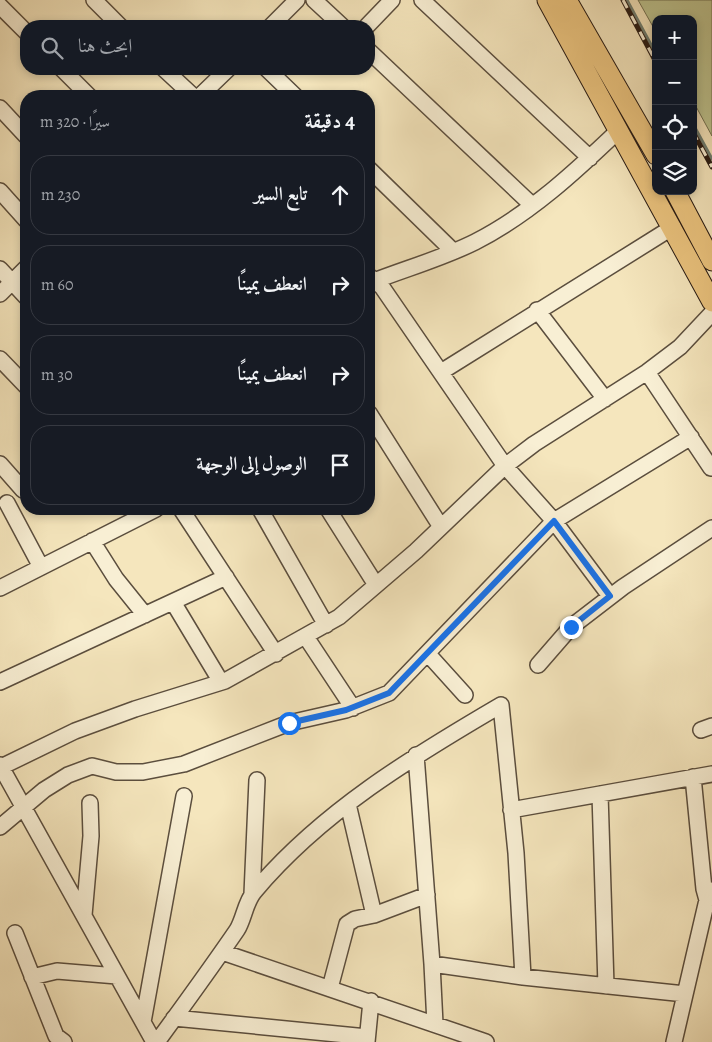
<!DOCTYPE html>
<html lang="ar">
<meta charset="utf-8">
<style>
:root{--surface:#171b24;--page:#242831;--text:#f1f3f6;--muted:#9ea1a6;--line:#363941}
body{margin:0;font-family:Alegreya,Amiri,serif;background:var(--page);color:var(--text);direction:rtl}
.controls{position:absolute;right:15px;top:15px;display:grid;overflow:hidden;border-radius:10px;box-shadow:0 2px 8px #0003}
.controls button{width:45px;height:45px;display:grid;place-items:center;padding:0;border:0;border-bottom:1px solid var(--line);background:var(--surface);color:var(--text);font:25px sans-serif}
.stop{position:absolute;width:15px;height:15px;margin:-11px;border:4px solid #1a73e8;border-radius:50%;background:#fff}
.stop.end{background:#1a73e8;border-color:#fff;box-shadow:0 1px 5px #0008}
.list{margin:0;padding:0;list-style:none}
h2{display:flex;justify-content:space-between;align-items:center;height:65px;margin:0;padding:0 20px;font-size:21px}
h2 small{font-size:16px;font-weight:400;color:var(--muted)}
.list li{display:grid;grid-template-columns:32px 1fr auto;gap:15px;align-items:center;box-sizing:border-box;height:80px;margin:0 10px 10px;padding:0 10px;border:1px solid var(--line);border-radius:20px}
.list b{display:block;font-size:19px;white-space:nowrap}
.list em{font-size:16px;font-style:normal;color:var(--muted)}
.icon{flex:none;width:28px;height:28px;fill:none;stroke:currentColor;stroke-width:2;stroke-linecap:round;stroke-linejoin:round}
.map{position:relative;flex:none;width:712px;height:1042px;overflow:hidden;direction:ltr}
.search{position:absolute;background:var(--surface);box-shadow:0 2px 8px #0003;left:20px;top:20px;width:355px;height:55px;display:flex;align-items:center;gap:12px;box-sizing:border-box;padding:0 18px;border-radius:20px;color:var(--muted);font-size:19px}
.panel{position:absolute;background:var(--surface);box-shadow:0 2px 8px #0003;left:20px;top:90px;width:355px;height:425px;border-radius:20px;direction:rtl}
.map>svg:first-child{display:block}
</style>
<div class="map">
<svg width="712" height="1042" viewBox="0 0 712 1042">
<rect width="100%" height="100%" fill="#f5e6bd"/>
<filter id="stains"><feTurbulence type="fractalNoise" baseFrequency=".004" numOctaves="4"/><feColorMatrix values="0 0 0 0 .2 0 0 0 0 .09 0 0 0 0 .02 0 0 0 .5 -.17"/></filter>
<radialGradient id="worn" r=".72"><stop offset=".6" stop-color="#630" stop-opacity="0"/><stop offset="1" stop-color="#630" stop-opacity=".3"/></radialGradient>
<!-- green -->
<path fill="#bdc490" stroke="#727052" d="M638 0H712V136L693 101V19H656V32Z"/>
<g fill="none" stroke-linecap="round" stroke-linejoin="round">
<!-- stream -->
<path stroke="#6e7e72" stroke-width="3" d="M627 0 656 54
M693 124 712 159"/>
<defs>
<path id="minor" d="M94 0 120 26
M314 0 342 26
M422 0 590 158
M0 6 26 32
M271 26 297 0
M367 26 392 0
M369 51 532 205
M62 69 89 96
M164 69 193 96
M267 69 295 96
M200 96 228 69
M0 108 26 136
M369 169 453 251
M0 191 26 220
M0 269 26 297
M369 276 382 287 505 466 554 521 610 596
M369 283C404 269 441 259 475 242 530 214 576 171 619 130
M0 294 26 268
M537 310 605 399
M0 359 26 386
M441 372 673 227
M647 372 711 468
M369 413 441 527
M0 464 23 490
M7 503 41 567
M181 509 276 654
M260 509 326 625
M328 509 376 585
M92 541 116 579 145 615
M0 588 156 509
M173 602 221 682
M306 637 353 708
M428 654 465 695
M538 665 571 627 623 587 712 528
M0 682 226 577
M701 730 712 726
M416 755 432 964 435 1024
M0 765 154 1042
M1 767 75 731 135 709 225 681 339 617 416 551 505 466 534 444 647 372 680 347 712 313
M693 777 704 889 707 900
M600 794 606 986
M348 804 374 915
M511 810 712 774
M0 827 44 790 68 775 92 766 116 772H143L184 764 289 723 346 710 389 693 554 521 691 437
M252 894 257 780
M84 915 91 836 90 803
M15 933 56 1036 64 1042
M222 952 486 1042
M432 964 523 977 685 994
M32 977 57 971 117 976
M330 988 347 924 355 919 374 915 427 895
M174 1018 367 1037
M143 1022 184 796
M157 1042C184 1005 211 968 237 930 244 919 245 903 254 892 321 812 412 757 501 705L516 853 523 977
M367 1042 371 1001
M674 1042 707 900 712 890"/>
<path id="major" d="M547 0 712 302
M567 0 656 155
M675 191 712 261"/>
</defs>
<!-- minor casing -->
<use href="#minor" stroke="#5b4e3e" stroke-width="18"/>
<!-- major casing -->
<use href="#major" stroke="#281b14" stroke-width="21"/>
<!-- minor -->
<use href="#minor" stroke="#f8efd4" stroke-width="15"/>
<!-- major -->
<use href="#major" stroke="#eac37e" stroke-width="19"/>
<defs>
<path id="rail" d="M623 0 656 62
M693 132 712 167"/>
</defs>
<!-- rail casing -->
<use href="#rail" stroke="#281b14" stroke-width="5"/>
<!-- rail -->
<use href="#rail" stroke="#f8efd4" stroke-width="3" stroke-dasharray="9" stroke-linecap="butt"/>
</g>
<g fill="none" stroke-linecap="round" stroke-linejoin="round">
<!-- route -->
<path stroke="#1a73e8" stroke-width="6" d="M289 723 346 710 389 693 554 521 610 596 571 627"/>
</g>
<rect width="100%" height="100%" filter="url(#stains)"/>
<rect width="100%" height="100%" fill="url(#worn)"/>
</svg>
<div class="controls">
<button>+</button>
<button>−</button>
<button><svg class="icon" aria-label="locate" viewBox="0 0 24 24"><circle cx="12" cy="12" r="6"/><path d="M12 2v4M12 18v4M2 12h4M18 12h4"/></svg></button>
<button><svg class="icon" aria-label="layers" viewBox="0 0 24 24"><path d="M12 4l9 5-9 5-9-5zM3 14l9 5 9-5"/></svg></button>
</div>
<div class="stop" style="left:289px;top:723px"></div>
<div class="stop end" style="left:571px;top:627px"></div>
<div class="search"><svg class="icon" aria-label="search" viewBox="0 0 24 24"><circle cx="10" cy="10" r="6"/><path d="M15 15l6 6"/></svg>ابحث هنا</div>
<section class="panel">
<h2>4 دقيقة<small>سيرًا · 320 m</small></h2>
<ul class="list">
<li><svg class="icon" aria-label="ahead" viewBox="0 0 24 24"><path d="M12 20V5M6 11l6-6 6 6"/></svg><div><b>تابع السير</b></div><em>230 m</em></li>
<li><svg class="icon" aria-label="right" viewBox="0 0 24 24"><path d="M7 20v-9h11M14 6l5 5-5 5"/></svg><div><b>انعطف يمينًا</b></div><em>60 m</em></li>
<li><svg class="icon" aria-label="right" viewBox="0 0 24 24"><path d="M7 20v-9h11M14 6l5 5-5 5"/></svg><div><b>انعطف يمينًا</b></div><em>30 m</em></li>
<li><svg class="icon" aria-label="arrive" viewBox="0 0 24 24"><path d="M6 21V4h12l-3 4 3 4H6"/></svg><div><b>الوصول إلى الوجهة</b></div></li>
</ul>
</section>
</div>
